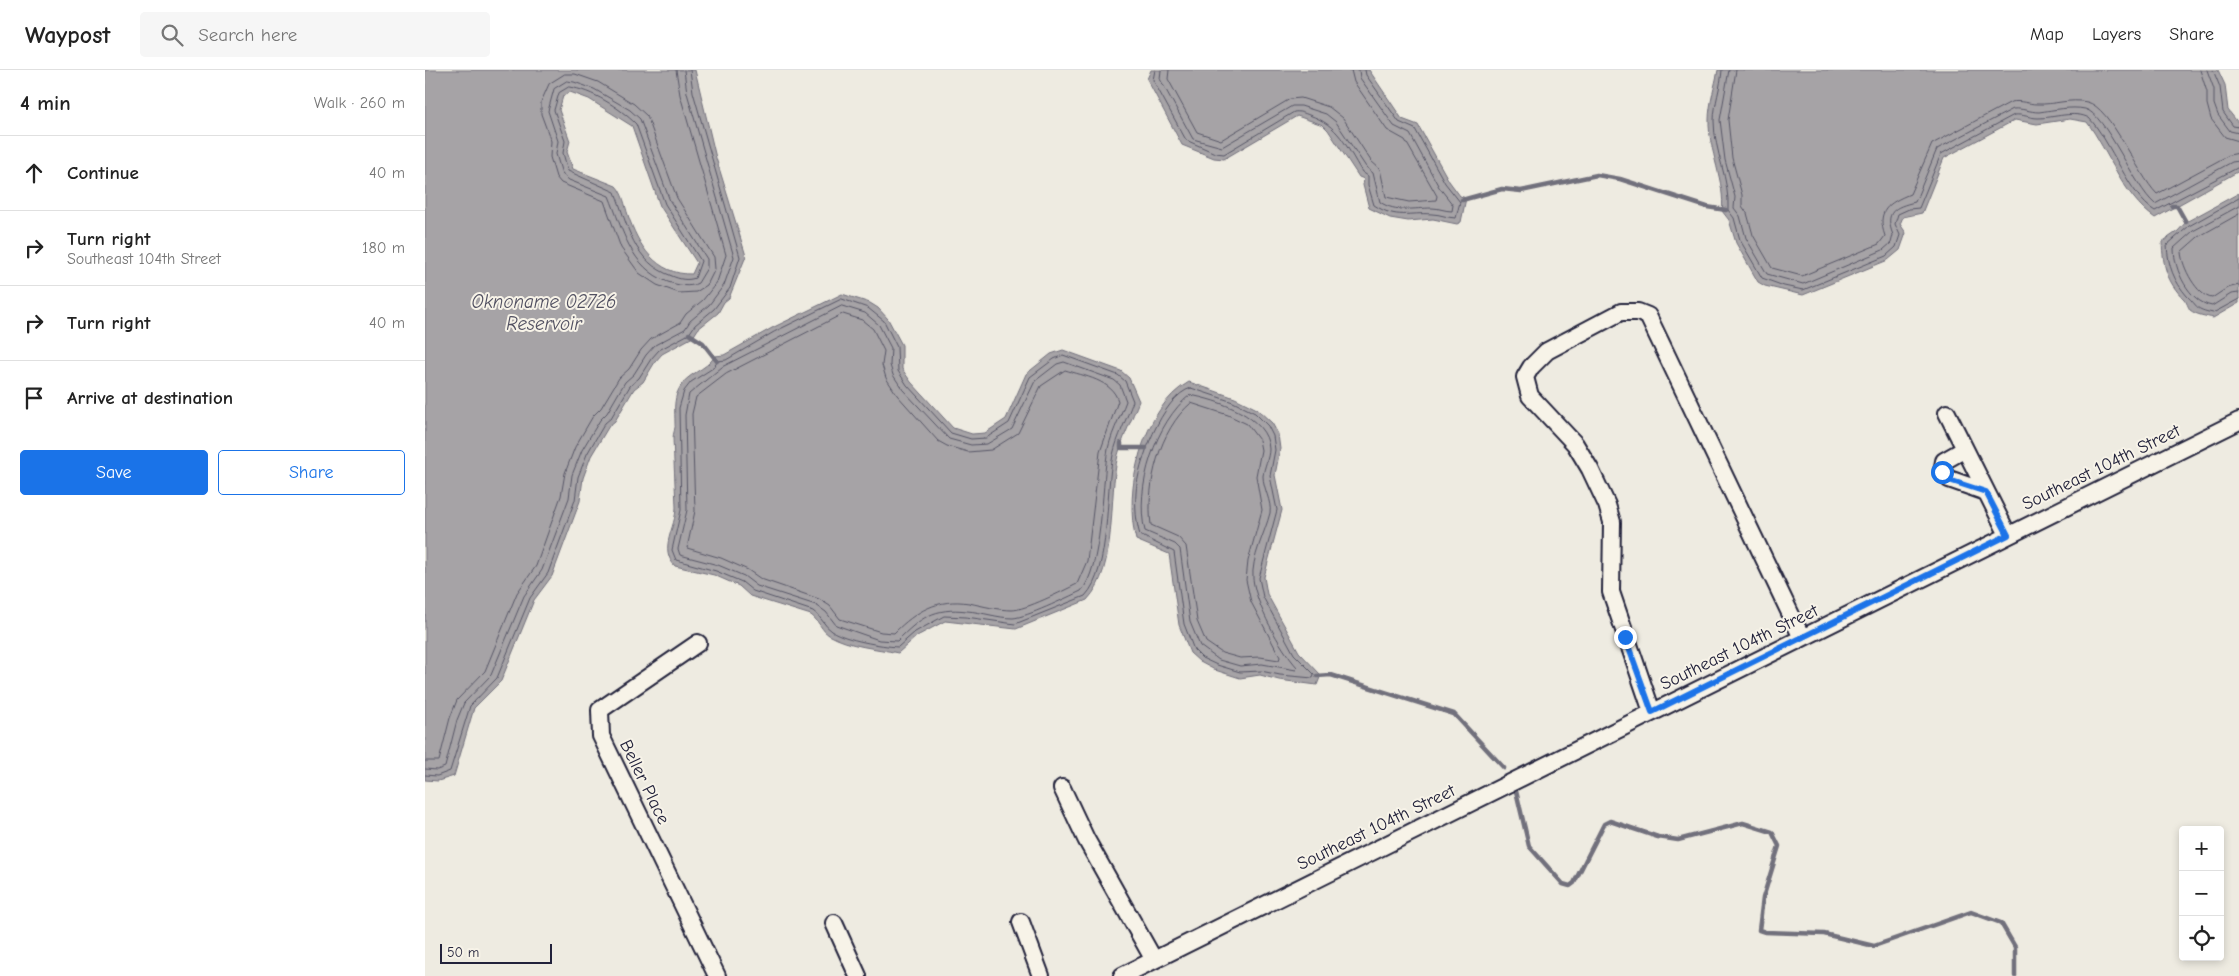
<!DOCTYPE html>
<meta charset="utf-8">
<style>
:root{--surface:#fff;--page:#f6f6f6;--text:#222;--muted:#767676;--line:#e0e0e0;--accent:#1a73e8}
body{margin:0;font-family:"Comic Neue",sans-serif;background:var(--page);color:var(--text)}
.controls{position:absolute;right:15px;bottom:15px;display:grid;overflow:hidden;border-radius:5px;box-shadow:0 2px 8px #0003}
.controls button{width:45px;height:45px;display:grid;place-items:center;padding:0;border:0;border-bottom:1px solid var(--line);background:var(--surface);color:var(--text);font:25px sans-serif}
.scale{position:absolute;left:15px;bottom:12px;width:112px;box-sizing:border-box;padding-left:5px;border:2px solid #22223b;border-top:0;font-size:14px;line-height:18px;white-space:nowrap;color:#22223b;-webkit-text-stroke:4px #f7f3e8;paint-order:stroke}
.stop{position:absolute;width:15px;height:15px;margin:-11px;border:4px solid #1a73e8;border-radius:50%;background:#fff}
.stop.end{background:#1a73e8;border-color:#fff;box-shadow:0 1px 5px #0008}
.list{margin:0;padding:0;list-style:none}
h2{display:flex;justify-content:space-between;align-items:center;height:65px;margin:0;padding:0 20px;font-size:21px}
h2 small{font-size:16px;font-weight:400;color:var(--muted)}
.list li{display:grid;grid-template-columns:32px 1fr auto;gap:15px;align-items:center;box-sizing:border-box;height:75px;padding:0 20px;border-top:1px solid var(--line)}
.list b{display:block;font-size:19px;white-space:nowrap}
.list p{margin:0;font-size:16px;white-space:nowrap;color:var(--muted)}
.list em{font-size:16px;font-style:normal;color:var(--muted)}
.actions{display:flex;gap:10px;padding:15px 20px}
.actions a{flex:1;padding:11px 0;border:1px solid var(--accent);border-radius:5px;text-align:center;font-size:18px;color:var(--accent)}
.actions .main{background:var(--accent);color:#fff}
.icon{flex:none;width:28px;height:28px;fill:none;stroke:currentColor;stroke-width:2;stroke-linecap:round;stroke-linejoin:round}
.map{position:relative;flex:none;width:1814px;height:906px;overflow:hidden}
header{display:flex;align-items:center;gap:30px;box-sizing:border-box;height:70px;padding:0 25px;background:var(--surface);border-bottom:1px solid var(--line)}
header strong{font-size:24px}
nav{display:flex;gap:28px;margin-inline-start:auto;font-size:18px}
.search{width:350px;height:45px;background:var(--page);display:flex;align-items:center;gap:12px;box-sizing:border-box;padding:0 18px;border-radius:5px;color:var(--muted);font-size:19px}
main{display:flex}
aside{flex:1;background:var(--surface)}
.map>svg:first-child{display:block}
</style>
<header>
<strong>Waypost</strong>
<div class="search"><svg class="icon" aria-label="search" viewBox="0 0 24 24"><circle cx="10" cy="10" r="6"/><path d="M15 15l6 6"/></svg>Search here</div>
<nav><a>Map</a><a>Layers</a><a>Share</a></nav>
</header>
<main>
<aside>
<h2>4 min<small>Walk · 260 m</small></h2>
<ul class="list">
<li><svg class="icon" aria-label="ahead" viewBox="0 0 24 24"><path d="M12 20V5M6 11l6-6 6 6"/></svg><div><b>Continue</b></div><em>40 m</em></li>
<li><svg class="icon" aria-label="right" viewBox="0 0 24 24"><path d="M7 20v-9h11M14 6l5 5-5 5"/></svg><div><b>Turn right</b><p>Southeast 104th Street</p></div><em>180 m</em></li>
<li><svg class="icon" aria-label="right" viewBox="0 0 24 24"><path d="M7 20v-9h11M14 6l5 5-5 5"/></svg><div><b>Turn right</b></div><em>40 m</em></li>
<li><svg class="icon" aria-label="arrive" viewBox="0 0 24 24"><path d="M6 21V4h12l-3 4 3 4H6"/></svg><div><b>Arrive at destination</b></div></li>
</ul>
<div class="actions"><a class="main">Save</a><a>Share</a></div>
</aside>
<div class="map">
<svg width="1814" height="906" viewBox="0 0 1814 906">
<rect width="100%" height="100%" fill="#eeebe1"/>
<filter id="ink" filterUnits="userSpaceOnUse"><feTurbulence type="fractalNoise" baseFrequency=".02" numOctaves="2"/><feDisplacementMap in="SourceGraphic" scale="10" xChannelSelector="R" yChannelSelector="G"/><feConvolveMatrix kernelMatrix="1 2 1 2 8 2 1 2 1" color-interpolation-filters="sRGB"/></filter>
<g filter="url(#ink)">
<!-- water -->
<path fill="#a6a3a6" stroke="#716f7b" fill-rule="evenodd" d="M0 0H270L291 88 321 186 304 228 299 232 293 243 273 259 268 267 237 284 230 292 218 312 209 319 190 351 184 356 166 386 158 408 155 431 127 506 109 530 76 611 49 638 29 706 13 711 0 710ZM145 22 164 29 207 56 235 136 272 193 267 204C231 205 213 175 203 145 200 136 198 123 191 116L148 99 142 82 145 71 134 40 138 26Z
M726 0H944L977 49 993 55 1024 111 1035 126 1041 128 1036 152 1032 154 1008 149 983 151 965 148 944 138 938 115 939 109 934 107 903 60 898 55 872 46 799 89 789 88 757 75 722 9Z
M1293 0H1793L1800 15 1803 40 1814 54V101L1730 148C1698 126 1684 82 1662 52L1645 49 1612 54 1590 50 1519 88 1497 143 1478 147 1475 154 1481 163 1475 180 1463 190 1378 225 1340 216 1333 212 1311 173 1304 150 1297 141C1301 114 1283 79 1284 50 1284 34 1290 16 1293 0Z
M1814 123V233L1788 248C1781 246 1771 245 1765 240 1763 237 1762 232 1759 229 1742 212 1738 196 1737 172L1753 161 1761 152Z
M417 224 445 233 453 238 463 249 477 275V299L486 312 528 358 547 364 560 363 581 349 601 304 626 284 638 280 696 301 704 308 714 331C707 349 698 367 693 385 683 427 693 498 662 530L591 559 520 551 492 566 473 583C451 578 425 577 404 565 397 561 394 551 386 545L325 526 314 516 289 505 250 496C233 478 251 458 251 437 250 414 249 392 248 368 248 363 251 358 250 353 250 342 248 330 254 319 261 303 281 301 290 286L299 285 347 258Z
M764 312 810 328 832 339 847 353 853 364 855 379 850 405 857 440 839 507 842 524 874 582 896 605 892 615 854 610 835 605 815 608 790 600 775 592 765 583 754 555 744 484 711 470C698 422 717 338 764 312Z"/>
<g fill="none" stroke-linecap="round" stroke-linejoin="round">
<!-- shore -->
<path stroke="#575666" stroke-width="1" d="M730 0 728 10 761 70 790 83 799 84 869 42C874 41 879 43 884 45 914 55 921 76 937 102L943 106V115L949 135C972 150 984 142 1007 144 1015 144 1023 148 1031 148L1035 132 1020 113 990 59 974 52 941 5 940 0
M736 0 735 9 768 69 797 77 867 36H876L901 44 911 52 941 97 948 103 955 132C971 143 989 138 1007 138 1014 138 1020 141 1027 141L1028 135 1014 117 985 64 969 56 935 8 934 0
M744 0 743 9 772 62 796 70 865 29 876 28 904 37 918 48 946 91 955 99 961 127 984 132 1011 130 1012 126 980 70 962 60 929 12 926 0
M1297 0C1296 17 1289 34 1289 51 1289 81 1305 110 1303 140L1309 148 1315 170 1337 208 1359 216 1378 220 1461 186 1471 177 1475 165 1470 154 1473 144 1484 139 1494 138 1516 84 1589 45C1598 44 1605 48 1613 48 1629 48 1649 40 1664 48 1686 71 1704 126 1730 141L1814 97
M1304 0 1295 50 1300 90 1310 127 1309 138 1315 146 1321 168 1342 204 1378 214 1458 180 1466 173 1468 165C1459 142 1469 137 1490 132L1512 79 1588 39C1597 38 1605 42 1614 42 1629 40 1646 36 1660 39 1681 44 1709 117 1730 134L1807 92 1814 91
M1311 0 1303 50 1307 88 1317 125V136L1322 143 1328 165 1347 198 1377 206 1454 174 1460 166C1451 141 1463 133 1485 124L1507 74 1586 32C1596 30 1603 34 1612 34 1629 35 1645 28 1662 32 1686 37 1712 104 1732 124L1804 85 1814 83
M1775 0 1782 22V34L1786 49 1800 67 1814 71
M1782 0 1789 19V34L1793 45 1805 61 1814 63
M1788 0 1795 17 1798 42 1808 56 1814 57
M140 4H150L173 12 209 34 222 46 252 128 289 187 290 199 282 215 271 222 254 223 232 215 214 203 196 178 179 131 136 113 131 107 125 87 126 71 116 44V32L124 14Z
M142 11 149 12 169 19 205 40 215 49 245 131 282 189V198L273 213C264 218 253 215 243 212 205 197 198 160 184 126L144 110 137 104 131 84 133 71 123 41 129 19Z
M144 17C167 20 195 38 211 54L240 134 276 191 270 208C262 211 254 209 247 206 208 192 203 156 190 122L143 101 138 83 140 71 129 40 134 23Z
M1814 128 1764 156 1742 175C1743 196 1749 211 1762 226 1774 237 1769 239 1788 243L1814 229
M1814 136 1768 161 1749 178C1749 200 1764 232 1787 236L1806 224 1814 223
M1814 144 1773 167 1756 182C1757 197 1772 226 1787 228L1802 218 1814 215
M417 229 443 238 459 251 472 277 473 301 482 315 526 363 546 369 561 368 584 353 605 307 629 289 638 285 693 305 700 311 708 331C702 349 692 367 688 385 680 423 686 499 660 526L590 554 541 547 519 546 490 562 473 577C456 576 421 570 407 561 399 556 396 546 388 541L328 521 317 512 291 501 251 490 247 480 256 440 254 338 259 321 266 312 288 298 293 291 301 290 349 262Z
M417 236 440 243 454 255 466 278 465 295 468 305 478 320 524 369 546 375 562 374 587 359 610 311 632 294 639 292 689 310 695 315 701 331C695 348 684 367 682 385 677 417 677 499 656 521 641 528 602 547 588 548 573 548 557 542 542 541 509 537 495 548 472 571L454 570 411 555 401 542 391 535 332 516 319 506 293 495 255 485 253 479 262 440 260 345 264 324 297 297Z
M418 244 437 250 448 259 459 281 457 295 461 308 472 325 513 371 522 376 543 382 566 380 593 363 616 316 640 300C659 306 687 310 693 331L675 382 662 491 652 514C638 521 600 540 587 540 573 540 558 536 544 533 513 528 491 541 469 563L456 562 415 549 405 536 394 529 336 509 323 500 296 488 262 478 270 441 267 344 271 327 301 304Z
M766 318 808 332 830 343 843 356 848 366 850 380 845 406 852 440 834 508 838 527 869 584 889 604 888 608 855 605 836 601 815 602 792 595 777 588 769 580 759 554 749 482 715 465C711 452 710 437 711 423 712 396 737 326 766 318Z
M765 325C792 330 843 346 844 379 844 388 839 397 838 406 838 418 847 432 845 443 840 463 826 488 828 509 831 535 855 578 872 597L871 600 837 594 815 596 794 590 775 576 765 552 755 479 750 474 720 461C709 419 731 351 765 325Z
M766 333 803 345 822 354 834 370 836 380 831 406 837 440 823 491 821 510 826 532 855 587 854 590 835 587 815 588 797 583 781 572 772 551 761 476 753 467 726 455C721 415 734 360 766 333Z
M0 691H14L25 648 32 630 60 601 92 523 111 496 136 426 140 403 150 377 168 346 176 338 194 308 204 299 216 280 226 269 255 253 261 244 278 230 292 212 301 185 255 25 251 0
M0 699 12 700 20 697 32 650 39 633 66 605 99 526 117 500 144 428 147 405 157 380 175 350 182 343 200 312 209 304 221 285 230 275 260 259 265 251 284 235 299 215 309 187 262 23 259 0
M0 705 12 706 25 701 45 636 72 608 105 528 123 503 150 430 153 407 162 384 180 353 186 348 205 316 214 308 226 289 234 280 264 264 270 255 289 239 305 218 315 187 268 22 265 0"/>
<!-- stream -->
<path stroke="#716f7b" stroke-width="4.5" d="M1037 130 1077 119 1096 121 1172 105 1195 109 1282 137 1301 140
M1747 136H1752L1761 152
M264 264 278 273 292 291
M696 373V378H721
M892 606 906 605 1029 644 1079 698
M1091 721 1104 776 1138 814 1145 816 1149 813 1179 754 1185 751 1233 767 1253 770 1318 753 1347 762 1354 776 1338 828 1334 860 1340 862 1399 864 1449 876 1546 842 1576 853 1590 877V906"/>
<defs>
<path id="minor" d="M1522 343 1583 465
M1540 379 1519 391 1517 402 1524 409 1561 422
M273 573 175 640 176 666 292 906
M1227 642 1186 522 1187 452 1182 435 1165 399 1150 374 1105 326 1100 307 1106 297 1122 281 1196 242H1213L1223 246 1377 568
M637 718 661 769 729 890
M596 852 616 906
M409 853 433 906
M697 906 1814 351"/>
</defs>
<!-- minor casing -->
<use href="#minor" stroke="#22223b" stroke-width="20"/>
<!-- minor -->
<use href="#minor" stroke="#f7f3e8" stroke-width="16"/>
</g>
</g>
<g fill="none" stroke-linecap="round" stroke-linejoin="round" filter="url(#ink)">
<!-- route -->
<path stroke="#1a73e8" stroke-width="6" d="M1200 567 1227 642 1583 465 1561 422 1524 410 1517 402"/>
</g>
<g text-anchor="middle" stroke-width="4" stroke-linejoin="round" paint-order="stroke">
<!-- street labels -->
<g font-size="18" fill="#22223b" stroke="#f7f3e8">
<text transform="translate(1676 397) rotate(-26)" y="6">Southeast 104th Street</text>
<text transform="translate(1314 577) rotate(-26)" y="6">Southeast 104th Street</text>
<text transform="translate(220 712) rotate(64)" y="6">Beller Place</text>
<text transform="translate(951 757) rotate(-26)" y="6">Southeast 104th Street</text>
</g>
<!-- water labels -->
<g font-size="19" font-style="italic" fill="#504f60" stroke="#f7f3e8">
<text x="119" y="238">Oknoname 02726<tspan x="119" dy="22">Reservoir</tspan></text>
</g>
</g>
</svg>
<div class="controls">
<button>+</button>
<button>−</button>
<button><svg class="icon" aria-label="locate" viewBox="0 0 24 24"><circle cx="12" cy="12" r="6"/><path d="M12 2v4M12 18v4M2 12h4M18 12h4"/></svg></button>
</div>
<div class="scale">50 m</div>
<div class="stop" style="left:1517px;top:402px"></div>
<div class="stop end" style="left:1200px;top:567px"></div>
</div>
</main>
